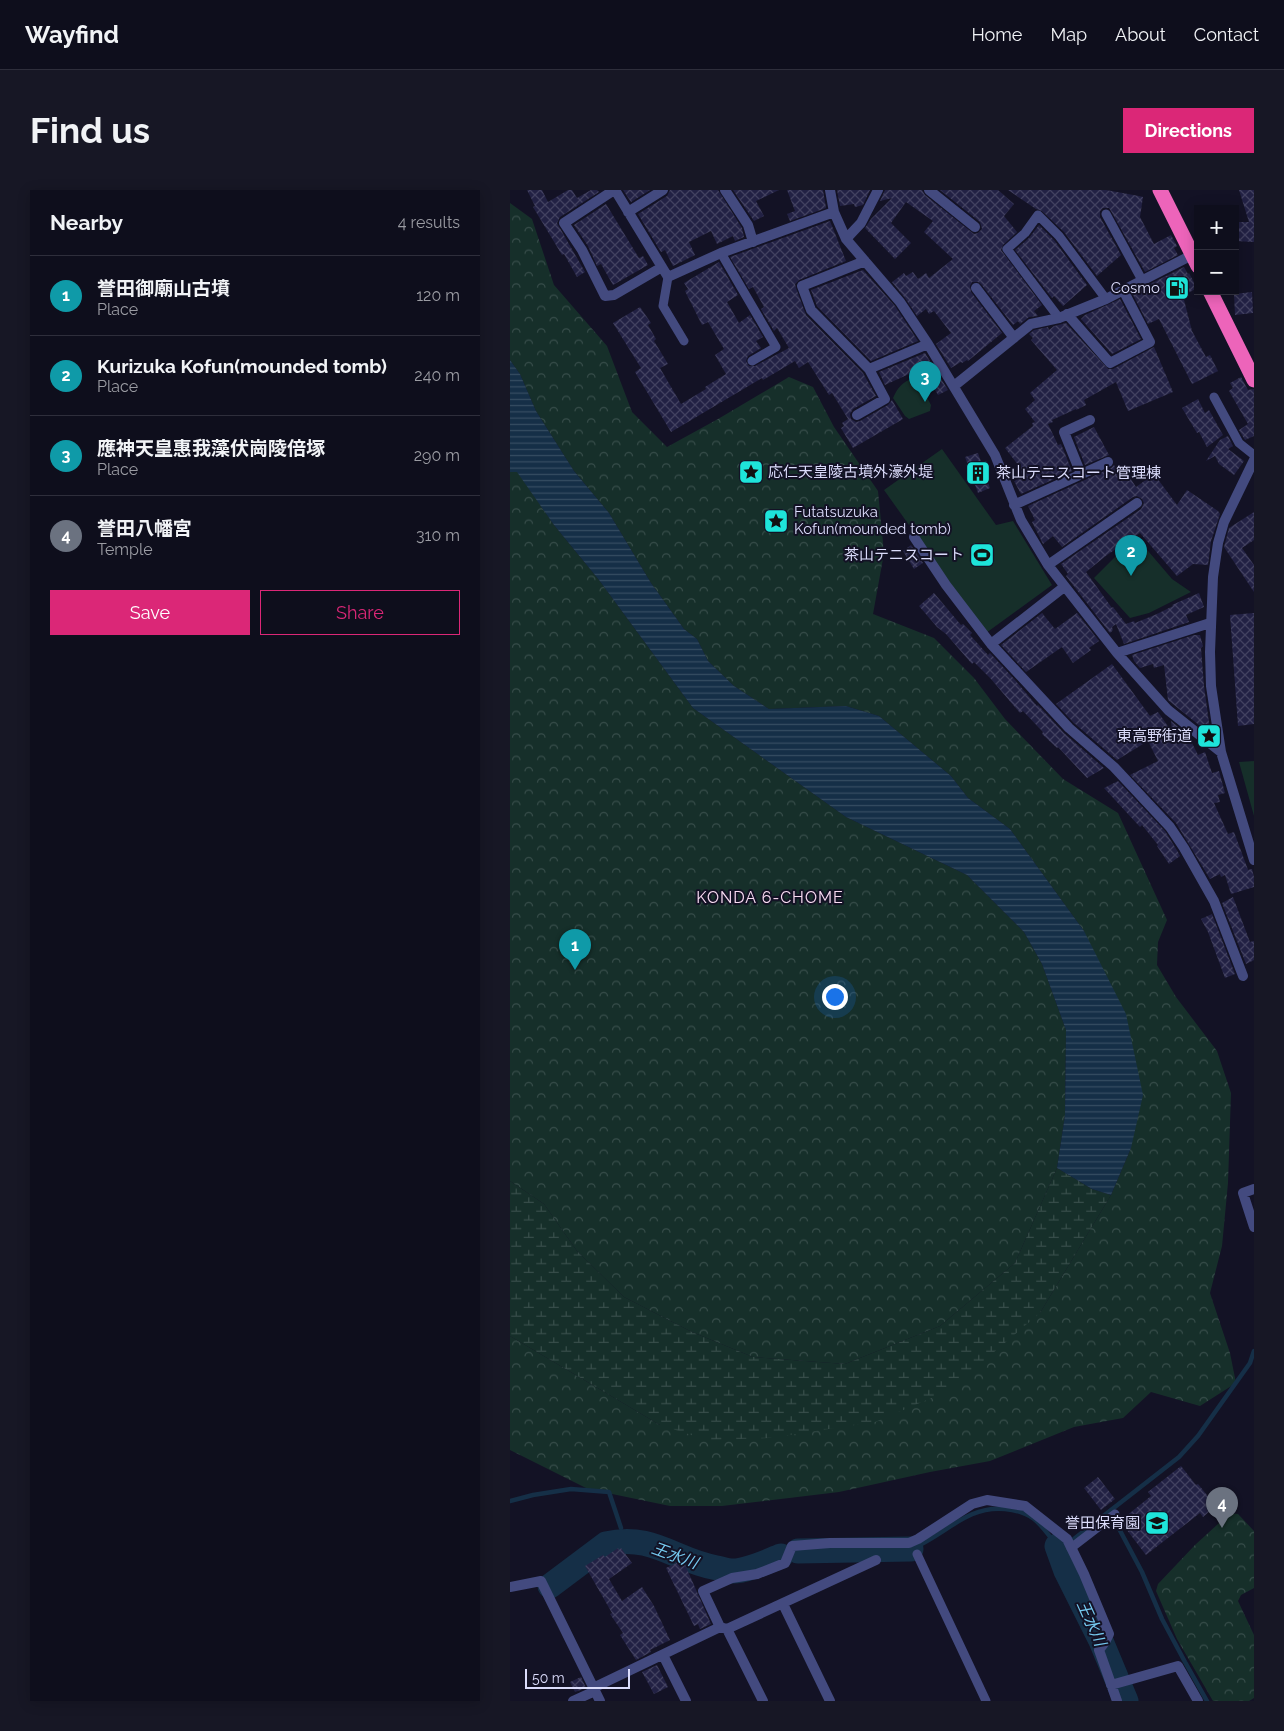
<!DOCTYPE html>
<meta charset="utf-8">
<style>
:root{--surface:#0e0e1c;--page:#171725;--text:#f1f3f6;--muted:#9b9ca3;--line:#2e2e3b;--accent:#db2777}
body{margin:0;font-family:Raleway,"Noto Sans JP",sans-serif;background:var(--page);color:var(--text)}
.controls{position:absolute;right:15px;top:15px;display:grid;overflow:hidden;border-radius:0px;box-shadow:0 2px 12px #0003}
.controls button{width:45px;height:45px;display:grid;place-items:center;padding:0;border:0;border-bottom:1px solid var(--line);background:var(--surface);color:var(--text);font:25px sans-serif}
.scale{position:absolute;left:15px;bottom:12px;width:105px;box-sizing:border-box;padding-left:5px;border:2px solid #dbdcfb;border-top:0;font-size:14px;line-height:18px;white-space:nowrap;color:#dbdcfb;-webkit-text-stroke:4px #131225;paint-order:stroke}
.you{position:absolute;left:324px;top:806px;width:18px;height:18px;margin:-12px;border:4px solid #fff;border-radius:50%;background:#1a73e8;box-shadow:0 0 0 8px #1a73e833}
.badge{display:grid;place-items:center;width:32px;height:32px;border-radius:50%;background:var(--accent);color:#fff;font-size:16px;font-weight:700}
.pin{position:absolute;translate:-50% -41px;filter:drop-shadow(0 1px 2px #0008)}
.pin::after{content:'';position:absolute;top:26px;width:18px;height:15px;background:inherit;clip-path:polygon(0 0,100% 0,50% 100%)}
.list{margin:0;padding:0;list-style:none}
h2{display:flex;justify-content:space-between;align-items:center;height:65px;margin:0;padding:0 20px;font-size:21px}
h2 small{font-size:16px;font-weight:400;color:var(--muted)}
.list li{display:grid;grid-template-columns:32px 1fr auto;gap:15px;align-items:center;box-sizing:border-box;height:80px;padding:0 20px;border-top:1px solid var(--line)}
.list b{display:block;font-size:19px;white-space:nowrap}
.list p{margin:0;font-size:16px;white-space:nowrap;color:var(--muted)}
.list em{font-size:16px;font-style:normal;color:var(--muted)}
.actions{display:flex;gap:10px;padding:15px 20px}
.actions a{flex:1;padding:11px 0;border:1px solid var(--accent);border-radius:0px;text-align:center;font-size:18px;color:var(--accent)}
.actions .main{background:var(--accent);color:#fff}
.map{position:relative;flex:none;width:744px;height:1511px;overflow:hidden;border-radius:0px}
header{display:flex;align-items:center;gap:30px;box-sizing:border-box;height:70px;padding:0 25px;background:var(--surface);border-bottom:1px solid var(--line)}
header strong{font-size:24px}
nav{display:flex;gap:28px;margin-inline-start:auto;font-size:18px}
.intro{display:flex;align-items:center;justify-content:space-between;box-sizing:border-box;height:120px;padding:0 30px}
h1{margin:0;font-size:35px}
.button{padding:12px 22px;border-radius:0px;background:var(--accent);color:#fff;font-size:18px;font-weight:700}
main{display:flex;gap:30px;padding:0 30px}
aside{flex:1;background:var(--surface);border-radius:0px;box-shadow:0 2px 12px #0003}
.map>svg:first-child{display:block}
</style>
<header>
<strong>Wayfind</strong>
<nav><a>Home</a><a>Map</a><a>About</a><a>Contact</a></nav>
</header>
<div class="intro"><h1>Find us</h1><a class="button">Directions</a></div>
<main>
<aside>
<h2>Nearby<small>4 results</small></h2>
<ul class="list">
<li><span class="badge" style="background:#0f9aa8">1</span><div><b>誉田御廟山古墳</b><p>Place</p></div><em>120 m</em></li>
<li><span class="badge" style="background:#0f9aa8">2</span><div><b>Kurizuka Kofun(mounded tomb)</b><p>Place</p></div><em>240 m</em></li>
<li><span class="badge" style="background:#0f9aa8">3</span><div><b>應神天皇惠我藻伏崗陵倍塚</b><p>Place</p></div><em>290 m</em></li>
<li><span class="badge" style="background:#6b7280">4</span><div><b>誉田八幡宮</b><p>Temple</p></div><em>310 m</em></li>
</ul>
<div class="actions"><a class="main">Save</a><a>Share</a></div>
</aside>
<div class="map">
<svg width="744" height="1511" viewBox="0 0 744 1511">
<defs>
<pattern id="forest-crowns" width="20" height="18" patternUnits="userSpaceOnUse" patternTransform="scale(1.25)"><rect width="20" height="18" fill="#162f2a"/><path d="M2 6a3 3 0 1 1 6 0M12 15a3 3 0 1 1 6 0" fill="none" stroke="#374d4a"/></pattern>
<pattern id="wetland-marsh" width="20" height="14" patternUnits="userSpaceOnUse" patternTransform="scale(1.25)"><rect width="20" height="14" fill="#162f2a"/><path d="M1 5h8M5 5V1M11 12h8M15 12V8" fill="none" stroke="#374d4a"/></pattern>
<pattern id="water-rules" width="6" height="5" patternUnits="userSpaceOnUse" patternTransform="scale(1.25)"><rect width="6" height="5" fill="#152f47"/><path d="M0 2.5h6" fill="none" stroke="#364d62"/></pattern>
<pattern id="building-cross-hatch" width="8" height="8" patternUnits="userSpaceOnUse" patternTransform="scale(1.25)"><rect width="8" height="8" fill="#222144"/><path d="M0 0l8 8M0 8l8-8" fill="none" stroke="#424160"/></pattern>
</defs>
<rect width="100%" height="100%" fill="#131225"/>
<!-- green -->
<path fill="#162f2a" d="M404 188 407 189 421 215 420 221 399 229 395 226 383 208C388 197 392 192 404 188Z
M432 259 486 335 503 331 542 395 476 443 374 300Z
M627 348 662 389 681 402 639 423 620 428 584 388 611 361Z
M744 571V626L729 572Z"/>
<!-- forest -->
<path fill="url(#forest-crowns)" d="M0 13 22 29 44 95 97 156 122 222 157 257 208 229 279 187 303 197 324 237 368 301 374 363 363 424 424 448 464 488 495 529 553 589 608 623 657 730 648 752 647 775 666 807 707 861 721 903 718 993 712 1056 700 1103 720 1163 726 1193 690 1216 641 1202 613 1228 564 1237 480 1271 420 1282 329 1302 212 1316H160L78 1299 0 1260V1146L150 1235 530 1123 601 1005 621 958 574 741 500 639 458 608 441 586 369 526 336 516 259 519 224 496 198 471 187 449 174 439 141 393 99 323 64 281 26 221 10 184 0 170Z
M7 281 44 335 89 390 183 518 336 627 457 685 514 742 532 774 556 840 555 925 547 978 505 1073 430 1136 335 1174 243 1167 182 1142 114 1107 67 1061 34 1014 0 991V282Z
M720 1323 728 1324 744 1341V1398L731 1405 728 1411 744 1445V1508L739 1511H703L667 1449 646 1401 648 1394 685 1355Z"/>
<!-- wetland -->
<path fill="url(#wetland-marsh)" d="M547 978 582 999 601 1005 530 1123 438 1201 365 1232 259 1248 197 1250 150 1235 0 1146V991L34 1014 67 1061 114 1107 182 1142 243 1167 335 1174 430 1136 505 1073Z"/>
<!-- water -->
<path fill="url(#water-rules)" d="M0 170 10 184 26 221 64 281 99 323 141 393 174 439 187 449 198 471 224 496 259 519 336 516 369 526 441 586 458 608 500 639 574 741 616 824 633 905 621 958 601 1005 582 999 547 978 555 925 556 840 532 774 514 742 457 685 336 627 183 518 89 390 44 335 7 282H0Z"/>
<g fill="none" stroke-linecap="round" stroke-linejoin="round">
<!-- stream -->
<path stroke="#152f47" stroke-width="4.5" d="M0 1311 23 1305 61 1299 99 1302 111 1338
M606 1333 632 1382 652 1429 675 1472 697 1511
M114 1348 115 1351
M401 1359C434 1346 457 1315 495 1319 506 1320 516 1323 524 1329 533 1336 540 1347 547 1356L560 1352 669 1267 688 1246 740 1173 744 1161"/>
<!-- river -->
<path stroke="#152f47" stroke-width="25" d="M547 1356 556 1381 591 1451 616 1511
M288 1361 401 1359
M40 1396 96 1354C143 1343 165 1371 207 1378 212 1379 218 1381 223 1381 237 1381 258 1371 271 1366"/>
</g>
<!-- building -->
<path fill="url(#building-cross-hatch)" d="M17 0H32L38 12 58 0H62L67 8 81 0H87L89 2 50 27 47 33 75 82 67 87 54 64 52 65 23 17 25 16Z
M113 0H140L121 12Z
M160 0H208L232 38 234 47 225 51 223 46 207 54 201 41 179 52 185 65 163 76 155 60 151 62 128 24 157 6Z
M223 0H269L246 11 254 26 244 31Z
M277 0H313L316 18 280 31 277 24 285 21Z
M327 0H360L353 15 345 17 344 14 330 16Z
M375 0H412L415 5 464 44 468 43 472 39 470 32 430 0H488L504 14 494 26 507 42 493 55 491 60 532 115 524 121 528 126 519 127 510 134 508 131 503 135 471 94 468 92H462L460 96 461 102 492 143 458 171 457 170 452 173 451 172 441 178 426 154 441 143 424 121 419 124 416 119 407 126 395 108 382 92 394 83 396 86 403 82 408 89 416 83 419 88 443 69 414 42 423 31 396 12 381 33 401 53 385 69 355 38 361 29 382 8 370 11Z
M498 0H596L629 6 633 7 630 27 644 54 661 45 667 56 664 58 668 65 635 82 601 21 599 18H593L590 21V27L611 65 587 86 554 42 532 21 526 19Z
M729 0H744V52L725 51V32H739Z
M96 14 129 68 133 66 138 75 103 95 91 74 87 76 78 56 64 35Z
M320 31 336 71 289 90 285 94 286 98 296 125 353 183 366 206 343 219 340 224 341 229 346 232 350 231 378 215 382 210 393 229 343 258 331 238 334 236 332 233 338 229 322 203 319 205 298 172 289 178 285 171 253 190 252 188 161 242 125 182 131 178 103 133 130 117 141 133 138 135 146 149 144 151 158 174 150 178 171 214 196 199 195 197 216 184 205 165 214 159 198 132 192 135 175 101 178 99 174 93 209 72 228 105 217 112 229 133 240 125 253 147 246 151 251 158 238 166 236 171 239 176H245L279 158 267 138 264 141 251 119 254 117 243 97 239 99 220 67Z
M529 35 544 50 577 95 553 116 544 106 542 108 505 60 519 48Z
M674 77 678 84 679 83 687 98 673 106 682 141 696 167 700 165 708 181 682 194 649 129 638 134 622 103Z
M353 80 385 116 408 151 361 171 307 116 301 100Z
M742 102 743 123 725 125 724 104Z
M610 109 631 149 602 164 571 129 575 125Z
M556 133 598 179H603L644 157 663 202 618 221 606 192 574 210 576 215 566 220V219L542 230 543 232 538 234 548 255 551 254 562 281 511 304 504 291 512 287 508 281 512 280 495 258 523 236 522 233 525 232 515 219 525 210 520 203 547 180 521 150 523 148 519 144 524 140 538 137 539 140 544 136Z
M415 163 438 200 428 205 412 178 375 195 369 182Z
M731 187 738 200 744 199V246L735 250 729 240 738 234 719 201 723 198 720 193Z
M688 209 695 223 699 220 713 245 697 257 689 242 687 243 672 218Z
M584 237 599 265 575 275 564 247Z
M718 246 723 256 718 259 734 271 724 285 709 274 705 266 696 271 710 250Z
M468 263 480 298 468 303 455 267Z
M604 275 611 288 617 283 626 297 644 284 667 315 677 300 708 321 710 324 701 351 698 375 683 374 667 386 630 343 597 365 576 382 602 418 603 417 616 434 624 431 625 433 647 424 663 416 662 415 689 403 694 417 676 425 679 432 614 454 606 434 602 437 603 440 600 443 556 386 558 384 551 374 631 319 634 313 632 309 627 306 623 307 552 357 543 346 533 354 522 332 525 330 518 316 601 278Z
M744 322V350L732 358 744 375V402L714 357 719 338Z
M401 355 413 373 404 379 393 361Z
M424 403 451 435 453 434 462 443 460 445 478 465 480 463 505 490 527 516 528 515 554 543 594 578 577 588 548 557 547 558 532 544 533 542 513 521 510 523 481 489 464 472 462 474 436 444 427 437 409 416Z
M532 423 545 439 567 423 589 451 579 458 581 460 563 473 552 457 516 482 491 455Z
M744 423V534L728 536 720 425Z
M684 445H690L693 456 691 458 694 496 700 540H695L658 510 654 475 644 478 643 474 630 478 624 471 622 465Z
M602 474 640 526 648 522 662 542 661 531 678 545 688 565 695 562 702 583 709 581 715 603 708 605 710 612 704 613 718 644 724 642 737 677 738 680 742 679 744 687V697L721 704 715 685 711 687 710 684 700 689 666 633 620 585 648 571 638 551 607 570 564 533 546 514Z
M608 591 655 641 668 662 670 666 659 674 647 656 648 655 632 635 630 637 594 598Z
M723 707 740 752 744 751V770L736 774 712 713Z
M702 724 725 784 715 788 698 742 691 729Z
M671 1276 686 1295 688 1294 706 1316 693 1327 690 1323 636 1365 610 1331 641 1306 638 1302Z
M588 1287 605 1309 591 1320 574 1298Z
M108 1358 109 1360 111 1358 122 1373 99 1389 112 1411 132 1397 144 1416 160 1450 140 1460 141 1462 126 1470 110 1445 113 1443 100 1424 102 1423 75 1376 93 1365 95 1367Z
M173 1370 201 1434 190 1439 188 1434 184 1436 156 1378Z
M147 1475 158 1497 144 1504 132 1482Z
M71 1487 76 1498 65 1502 60 1492Z"/>
<g fill="none" stroke-linecap="round" stroke-linejoin="round">
<!-- lane -->
<path stroke="#434a7f" stroke-width="9" d="M596 24 632 90
M211 63 266 157 242 171
M158 87 153 116 174 151
M549 128 497 59 515 43 528 25 549 46 596 109
M704 207 729 253 744 265
M561 1358 605 1324
M407 1364 476 1511"/>
<!-- street -->
<path stroke="#434a7f" stroke-width="10" d="M104 0 54 33 72 60 95 106 104 105 152 77
M105 0 158 87 211 63 324 22
M215 0 238 35 243 52
M320 0 324 22 336 49 390 112 418 154 485 265 511 330 538 375 607 463 658 520 711 562
M419 0 465 37
M118 22 153 0
M336 49 351 33 368 0
M355 71 292 96 301 120 359 179 418 154
M466 98 504 148
M557 124 600 173 640 152 613 100
M444 196 521 134 549 128 596 109 682 65
M347 225 375 209 359 179
M744 270 714 332 708 353 703 387 700 462 701 496 711 562 744 670
M571 284 554 242 580 230
M504 315 598 272
M404 347 436 395 481 454 559 538 604 577 660 637 674 658 704 711 733 786
M538 375 627 313
M481 454 554 397
M607 463 700 433
M744 999 733 1003 744 1037
M0 1397 31 1391 90 1511
M273 1414 320 1511
M210 1437 193 1401 222 1388 247 1384 275 1373 282 1356 320 1353H399L408 1349 462 1314 477 1310 515 1316 557 1349 574 1384 599 1444 595 1452 589 1460 607 1511
M217 1439 253 1511
M153 1465 176 1511
M601 1495 668 1476 688 1511
M83 1498 210 1437 217 1439 366 1370
M63 1511 85 1501"/>
<!-- highway -->
<path stroke="#ed64ba" stroke-width="15" d="M650 0 688 76
M700 101 744 190"/>
</g>
<!-- icons -->
<defs>
<symbol id="fuel-square" viewBox="-11 -11 22 22"><rect x="-9" y="-9" width="18" height="18" rx="4" fill="#1ee4da" stroke="#131225"/><path d="M-5.5-6h7V0h2V4h1.3V-2.5L3-4.5l.8-.8L6-3V5H2.5V1h-1V6h-7ZM-4.2-4.7v3.2H.2V-4.7Z" fill="#111"/></symbol>
<symbol id="sight-square" viewBox="-11 -11 22 22"><rect x="-9" y="-9" width="18" height="18" rx="4" fill="#1ee4da" stroke="#131225"/><path d="M0-6L1.8-2.2L6-1.7L2.9 1.2L3.7 5.4L0 3.3L-3.7 5.4L-2.9 1.2L-6-1.7L-1.8-2.2Z" fill="#111"/></symbol>
<symbol id="building-square" viewBox="-11 -11 22 22"><rect x="-9" y="-9" width="18" height="18" rx="4" fill="#1ee4da" stroke="#131225"/><path d="M-4-6H4V6H1V3H-1V6H-4ZM-2.5-4.3h1.7v1.8h-1.7ZM.8-4.3h1.7v1.8H.8ZM-2.5-1h1.7V.8h-1.7ZM.8-1h1.7V.8H.8Z" fill="#111"/></symbol>
<symbol id="stadium-square" viewBox="-11 -11 22 22"><rect x="-9" y="-9" width="18" height="18" rx="4" fill="#1ee4da" stroke="#131225"/><path d="M0-5a6.5 5 0 1 0 0 10a6.5 5 0 1 0 0-10ZM-3.5-1.8h7v3.6h-7Z" fill="#111"/></symbol>
<symbol id="school-square" viewBox="-11 -11 22 22"><rect x="-9" y="-9" width="18" height="18" rx="4" fill="#1ee4da" stroke="#131225"/><path d="M0-5L7-2L0 1L-7-2ZM-4 1L0 2.5L4 1V4Q0 6-4 4Z" fill="#111"/></symbol>
</defs>
<g fill-rule="evenodd">
<use href="#fuel-square" x="653" y="84" width="28" height="28"/>
<use href="#sight-square" x="227" y="268" width="28" height="28"/>
<use href="#building-square" x="454" y="269" width="28" height="28"/>
<use href="#sight-square" x="252" y="317" width="28" height="28"/>
<use href="#stadium-square" x="458" y="351" width="28" height="28"/>
<use href="#sight-square" x="685" y="532" width="28" height="28"/>
<use href="#school-square" x="633" y="1319" width="28" height="28"/>
</g>
<g text-anchor="middle" stroke-width="4" stroke-linejoin="round" paint-order="stroke">
<!-- poi labels -->
<g font-size="15" fill="#dbdcfb" stroke="#131225" text-anchor="end">
<text x="650" y="103">Cosmo</text>
<text x="258" y="287" text-anchor="start">応仁天皇陵古墳外濠外堤</text>
<text x="486" y="288" text-anchor="start">茶山テニスコート管理棟</text>
<text x="284" y="327" text-anchor="start">Futatsuzuka<tspan x="284" dy="17">Kofun(mounded tomb)</tspan></text>
<text x="454" y="370">茶山テニスコート</text>
<text x="682" y="551">東高野街道</text>
<text x="630" y="1338">誉田保育園</text>
</g>
<!-- neighbourhood labels -->
<g font-size="16" letter-spacing="1" fill="#fbddf4" stroke="#131225">
<text x="260" y="713">KONDA 6-CHOME</text>
</g>
<!-- water labels -->
<g font-size="16" font-style="italic" fill="#75c9ef" stroke="#131225">
<text transform="translate(165 1365) rotate(20)" y="6">王水川</text>
<text transform="translate(582 1433) rotate(66)" y="6">王水川</text>
</g>
</g>
</svg>
<div class="controls">
<button>+</button>
<button>−</button>
</div>
<div class="scale">50 m</div>
<div class="you"></div>
<div class="pin badge" style="left:65px;top:780px;background:#0f9aa8">1</div>
<div class="pin badge" style="left:621px;top:386px;background:#0f9aa8">2</div>
<div class="pin badge" style="left:415px;top:212px;background:#0f9aa8">3</div>
<div class="pin badge" style="left:712px;top:1338px;background:#6b7280">4</div>
</div>
</main>
